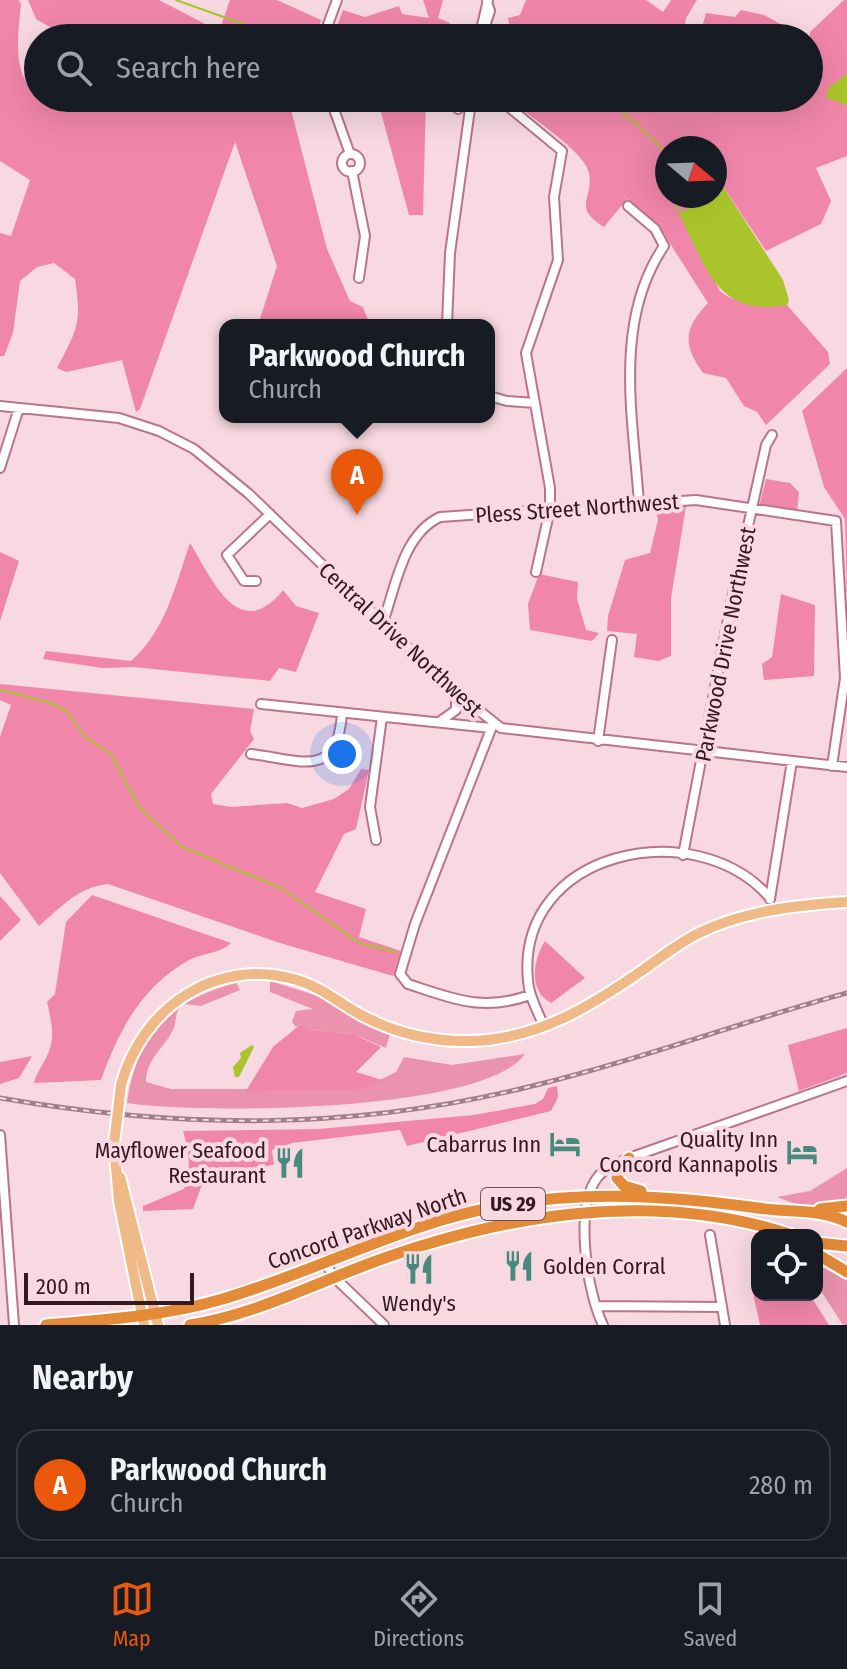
<!DOCTYPE html>
<style>
:root{--surface:#171b24;--page:#20242c;--text:#f1f3f6;--muted:#9ea1a6;--line:#363941;--accent:#ea580c}
body{margin:0;font-family:"Fira Sans Condensed",sans-serif;background:var(--page);color:var(--text)}
.controls{position:absolute;right:24px;bottom:24px;display:grid;overflow:hidden;border-radius:16px;box-shadow:0 8px 32px #0002}
.controls button{width:72px;height:72px;display:grid;place-items:center;padding:0;border:0;border-bottom:2px solid var(--line);background:var(--surface);color:var(--text);font:40px sans-serif}
.compass{position:absolute;left:655px;top:136px;width:72px;height:72px;border-radius:50%;background:var(--surface);box-shadow:0 8px 32px #0002;rotate:109deg}
.scale{position:absolute;left:24px;bottom:20px;width:170px;box-sizing:border-box;padding-left:8px;border:4px solid #341822;border-top:0;font-size:22px;line-height:28px;white-space:nowrap;color:#341822;-webkit-text-stroke:6px #f8d8e1;paint-order:stroke}
.you{position:absolute;left:342px;top:754px;width:28px;height:28px;margin:-20px;border:6px solid #fff;border-radius:50%;background:#1a73e8;box-shadow:0 0 0 12px #1a73e833}
.badge{display:grid;place-items:center;width:52px;height:52px;border-radius:50%;background:var(--accent);color:#fff;font-size:26px;font-weight:700}
.pin{position:absolute;translate:-50% -66px;filter:drop-shadow(0 2px 4px #0008)}
.pin::after{content:'';position:absolute;top:42px;width:28px;height:24px;background:inherit;clip-path:polygon(0 0,100% 0,50% 100%)}
.popup{position:absolute;left:219px;top:319px;width:276px;height:104px;box-sizing:border-box;display:grid;place-content:center;border-radius:16px;background:var(--surface);filter:drop-shadow(0 2px 6px #0005);font-size:26px;white-space:nowrap;color:var(--muted)}
.popup b{font-size:30px;color:var(--text)}
.popup::after{content:'';position:absolute;left:50%;top:100%;margin-left:-16px;border:16px solid transparent;border-top-color:var(--surface)}
.list{margin:0;padding:0;list-style:none}
h2{display:flex;justify-content:space-between;align-items:center;height:104px;margin:0;padding:0 32px;font-size:34px}
h2 small{font-size:26px;font-weight:400;color:var(--muted)}
.list li{display:grid;grid-template-columns:52px 1fr auto;gap:24px;align-items:center;box-sizing:border-box;height:112px;margin:0 16px 16px;padding:0 16px;border:2px solid var(--line);border-radius:24px}
.list b{display:block;font-size:30px;white-space:nowrap}
.list p{margin:0;font-size:26px;white-space:nowrap;color:var(--muted)}
.list em{font-size:26px;font-style:normal;color:var(--muted)}
.icon{flex:none;width:44px;height:44px;fill:none;stroke:currentColor;stroke-width:2;stroke-linecap:round;stroke-linejoin:round}
.map{position:relative;flex:none;width:847px;height:1325px;overflow:hidden}
.search{position:absolute;background:var(--surface);box-shadow:0 8px 32px #0002;left:24px;right:24px;top:24px;height:88px;display:flex;align-items:center;gap:20px;box-sizing:border-box;padding:0 28px;border-radius:44px;color:var(--muted);font-size:30px}
.sheet{height:232px;background:var(--surface)}
nav{display:flex;justify-content:space-around;align-items:center;box-sizing:border-box;height:112px;border-top:2px solid var(--line);background:var(--surface);font-size:22px;color:var(--muted)}
nav a{display:grid;justify-items:center;gap:4px}
nav .on{color:var(--accent)}
.map>svg:first-child{display:block}
</style>
<div class="map">
<svg width="847" height="1325" viewBox="0 0 847 1325">
<rect width="100%" height="100%" fill="#f8d8e1"/>
<!-- green -->
<path fill="#ea92ae" d="M270 981 318 996 390 1034 386 1048 353 1034 310 1030 301 1024 296 1027 292 1022 296 1011 313 1009 270 992Z
M236 983 240 990 201 1006 183 1004C173 1012 178 1022 172 1032 162 1050 146 1060 146 1082L171 1089H361L396 1072 404 1057 452 1065 525 1054C483 1113 199 1114 127 1103 136 1036 172 999 236 983Z
M847 1168V1204L798 1205 777 1197 810 1191Z
M817 1264 847 1281V1325H843L817 1285Z"/>
<!-- forest -->
<path fill="#f186ab" d="M0 0H18L21 4C19 28 10 79 38 91V98H288L327 249 350 301 363 307 368 320 384 325H258L277 266 235 142 140 409 136 412 122 360 66 372 57 368C77 330 82 324 75 279L54 263 37 267 20 281 13 333 4 356H0V233L11 236 30 180 0 161Z
M28 0H159L211 27 221 26 230 0H277L321 20 316 38H69L36 19Z
M423 0H443L438 18 450 23 448 38H333L343 10 365 17 399 6 402 14 429 18Z
M526 0H646L663 12 671 0H697L686 18 683 38H511L508 18 520 15Z
M844 0H847V156L816 168 831 201 821 224 766 251 722 185 715 189V148H667V196H705L680 214 720 291C734 304 768 308 787 305L828 352 830 364 766 425 757 412 744 406 726 378 703 373C682 344 684 328 708 303L664 234 627 199 604 227C571 206 594 200 589 173 585 151 525 113 506 98H809L810 32Z
M741 10 764 15 786 27 779 38H699L706 13 735 17Z
M377 98H426L423 215H409Z
M847 368V601L845 519 824 487 802 411Z
M327 417H435L351 419 345 425Z
M766 479 790 483 799 492 797 513 759 506Z
M686 506 671 598V656L658 661 634 657 637 634 607 631 608 616 625 560 650 553 658 520 655 508Z
M190 543C212 579 239 645 283 590L296 606 319 613 296 672 279 668 270 681 134 667 102 668 43 659 46 651 131 661C166 630 175 586 190 543Z
M0 552 19 561 0 621Z
M539 574 578 582 577 599 586 630 599 633 592 641 530 630 528 604Z
M781 594 815 605 814 676 764 680 762 664 772 657Z
M0 684 254 709 250 731 254 739 211 794 213 804 231 807 287 803 302 808 334 799 349 789 361 769 369 770 356 829 344 834 315 892 366 909 359 937 401 951 393 976 280 943 108 884C78 887 61 907 39 926L0 873V737L11 705 0 700Z
M92 895 231 943C221 953 204 953 191 959 142 985 119 1030 101 1080L34 1083C37 1070 47 1060 50 1048 55 1033 50 1016 47 1002L55 994 66 922Z
M0 896 21 920 0 941Z
M545 941 585 978 551 1003C528 991 533 960 545 941Z
M301 1024 310 1030 353 1034 381 1047 356 1072 382 1080 361 1089 246 1091 273 1047Z
M847 1028V1073L799 1091 788 1045Z
M32 1056 19 1078 0 1084V1062Z
M557 1086 558 1097 551 1111 407 1146 400 1130 292 1143 272 1150 274 1164 201 1187 193 1209 143 1211V1206L184 1189C192 1170 189 1151 183 1131L319 1129 474 1115 535 1104 543 1099 548 1088Z
M757 1273V1295H810L829 1325H760L752 1289Z"/>
<!-- water -->
<path fill="#aac42c" d="M847 74V105L826 98 828 88Z
M722 185 783 280 789 300 787 305C715 318 706 265 679 214L705 196H715V189Z
M252 1045 254 1047 239 1077H235L233 1067 241 1058 240 1053Z"/>
<g fill="none" stroke-linecap="round" stroke-linejoin="round">
<!-- stream -->
<path stroke="#aac42c" stroke-width="2" d="M176 0 246 25 317 32
M336 31H363L393 38
M515 35 521 38
M432 38 448 31
M608 98 667 153
M674 196 679 214
M0 690 51 703 67 711 86 738 111 754 139 807 182 847 281 888 359 943 396 952"/>
<defs>
<path id="minor" d="M460 37 467 38
M323 38 337 0
M479 38 488 0
M481 38 490 11 487 2
M330 98 350 154
M498 98 562 151 554 197 558 260 526 353 550 488V509L536 572
M458 109 461 98
M342 163a9 9 0 1 1 18 0a9 9 0 1 1-18 0Z
M352 171 365 236 359 278
M628 206 655 229 664 246C613 321 633 417 639 503
M447 325 450 253 470 109 481 98
M489 396 507 401 535 403
M0 406 119 418 159 431 194 449 249 494 447 685 501 728 847 767
M0 468 19 408
M256 581H244L227 555 270 514
M383 622C396 587 402 535 440 517L696 500 836 521 845 678 832 766
M261 704 491 728
M439 722 456 710V694
M493 724 415 924 400 974 408 984C454 999 483 1012 530 995
M598 741 612 640
M251 754C301 760 337 780 342 714
M376 840 370 807 382 717
M683 855 732 598 766 445 772 435
M770 899 792 761
M544 1027C538 1011 529 997 528 981 515 850 696 812 770 898
M0 1135 14 1325
M710 1235 725 1325
M325 1263 334 1277 384 1325
M596 1306 722 1307
M603 1325C587 1292 574 1209 597 1178 605 1167 617 1163 629 1158L847 1081"/>
<path id="major" d="M121 1085C142 1008 215 956 297 980 321 987 339 1003 361 1015 395 1033 434 1042 472 1041 538 1039 591 1006 643 970 661 957 679 943 699 933 744 911 797 905 847 902
M114 1144 119 1201 144 1325
M120 1177 158 1325"/>
<path id="highway" d="M629 1158 618 1170 617 1178 624 1186 641 1191
M820 1209 847 1206
M817 1243 847 1246
M817 1254 847 1272
M46 1325C103 1320 164 1316 219 1300 311 1274 406 1222 500 1206 587 1190 671 1196 758 1208 789 1213 819 1208 847 1222
M190 1325C252 1315 305 1288 363 1266 498 1215 652 1188 792 1235"/>
</defs>
<!-- minor casing -->
<use href="#minor" stroke="#ba748b" stroke-width="12"/>
<!-- major casing -->
<use href="#major" stroke="#fff" stroke-width="14"/>
<!-- highway casing -->
<use href="#highway" stroke="#fff" stroke-width="15"/>
<!-- minor -->
<use href="#minor" stroke="#fff" stroke-width="8"/>
<!-- major -->
<use href="#major" stroke="#efb988" stroke-width="10"/>
<!-- highway -->
<use href="#highway" stroke="#e48b39" stroke-width="11"/>
<defs>
<path id="rail" d="M0 1098C180 1129 350 1131 528 1087 636 1061 740 1022 847 993"/>
</defs>
<!-- rail casing -->
<use href="#rail" stroke="#9f808a" stroke-width="5"/>
<!-- rail -->
<use href="#rail" stroke="#f8d8e1" stroke-width="2" stroke-dasharray="6" stroke-linecap="butt"/>
<defs>
<path id="major-bridge" d="M114 1144 121 1085"/>
</defs>
<!-- major-bridge casing -->
<use href="#major-bridge" stroke="#fff" stroke-width="14" stroke-linecap="butt"/>
<!-- major-bridge -->
<use href="#major-bridge" stroke="#efb988" stroke-width="10"/>
</g>
<!-- icons -->
<defs>
<symbol id="hotel-bare" viewBox="-9 -9 18 18"><path d="M-6-4.5h1.5V1H6V5H4.5V3h-9V5H-6ZM-4 0a1.8 1.8 0 1 1 3.6 0ZM.5 0V-2.5h3Q6-2.5 6 0Z" fill="#488b7e" stroke="#f8d8e1" stroke-width="2.5" paint-order="stroke"/></symbol>
<symbol id="restaurant-bare" viewBox="-9 -9 18 18"><path d="M-5-6h1v4h1v-4h1v4h1v-4h1v5L-1.5 .5V6h-2V.5L-5-1ZM5-6V6H3V1.5H1.5Q1.5-4 5-6Z" fill="#488b7e" stroke="#f8d8e1" stroke-width="2.5" paint-order="stroke"/></symbol>
</defs>
<g fill-rule="evenodd">
<use href="#hotel-bare" x="543" y="1122" width="44" height="44"/>
<use href="#hotel-bare" x="780" y="1130" width="44" height="44"/>
<use href="#restaurant-bare" x="268" y="1141" width="44" height="44"/>
<use href="#restaurant-bare" x="497" y="1244" width="44" height="44"/>
<use href="#restaurant-bare" x="397" y="1247" width="44" height="44"/>
</g>
<g text-anchor="middle" stroke-width="8" stroke-linejoin="round" paint-order="stroke">
<!-- shield labels -->
<rect fill="#f8d8e1" stroke="#6f525b" stroke-width="2" x="481" y="1188" width="64" height="32" rx="6"/>
<g font-size="20" font-weight="bold" fill="#341822">
<text x="513" y="1211">US 29</text>
</g>
<!-- street labels -->
<g font-size="22" fill="#341822" stroke="#f8d8e1">
<text transform="translate(577 508) rotate(-4)" y="8">Pless Street Northwest</text>
<text transform="translate(401 639) rotate(43)" y="8">Central Drive Northwest</text>
<text transform="translate(725 644) rotate(-79)" y="8">Parkwood Drive Northwest</text>
<text transform="translate(367 1228) rotate(-19)" y="8">Concord Parkway North</text>
</g>
<!-- poi labels -->
<g font-size="22" fill="#341822" stroke="#f8d8e1" text-anchor="end">
<text x="778" y="1147">Quality Inn<tspan x="778" dy="25">Concord Kannapolis</tspan></text>
<text x="541" y="1152">Cabarrus Inn</text>
<text x="266" y="1158">Mayflower Seafood<tspan x="266" dy="25">Restaurant</tspan></text>
<text x="543" y="1274" text-anchor="start">Golden Corral</text>
<text x="419" y="1311" text-anchor="middle">Wendy's</text>
</g>
</g>
</svg>
<div class="controls">
<button><svg class="icon" aria-label="locate" viewBox="0 0 24 24"><circle cx="12" cy="12" r="6"/><path d="M12 2v4M12 18v4M2 12h4M18 12h4"/></svg></button>
</div>
<svg class="compass" viewBox="-18 -18 36 36"><path d="M0-13l5 13h-10z" fill="#e53935"/><path d="M0 13l5-13h-10z" fill="#9ea1a6"/></svg>
<div class="scale">200 m</div>
<div class="you"></div>
<div class="pin badge" style="left:357px;top:515px">A</div>
<div class="popup"><b>Parkwood Church</b>Church</div>
<div class="search"><svg class="icon" aria-label="search" viewBox="0 0 24 24"><circle cx="10" cy="10" r="6"/><path d="M15 15l6 6"/></svg>Search here</div>
</div>
<section class="sheet">
<h2>Nearby<small></small></h2>
<ul class="list">
<li><span class="badge">A</span><div><b>Parkwood Church</b><p>Church</p></div><em>280 m</em></li>
</ul>
</section>
<nav>
<a class="on"><svg class="icon" aria-label="map" viewBox="0 0 24 24"><path d="M3 6l6-2 6 2 6-2v14l-6 2-6-2-6 2zM9 4v14M15 6v14"/></svg>Map</a>
<a><svg class="icon" aria-label="directions" viewBox="0 0 24 24"><path d="M12 3l9 9-9 9-9-9zM9 14v-3h6M13 9l2 2-2 2"/></svg>Directions</a>
<a><svg class="icon" aria-label="saved" viewBox="0 0 24 24"><path d="M7 4h10v16l-5-4-5 4z"/></svg>Saved</a>
</nav>
